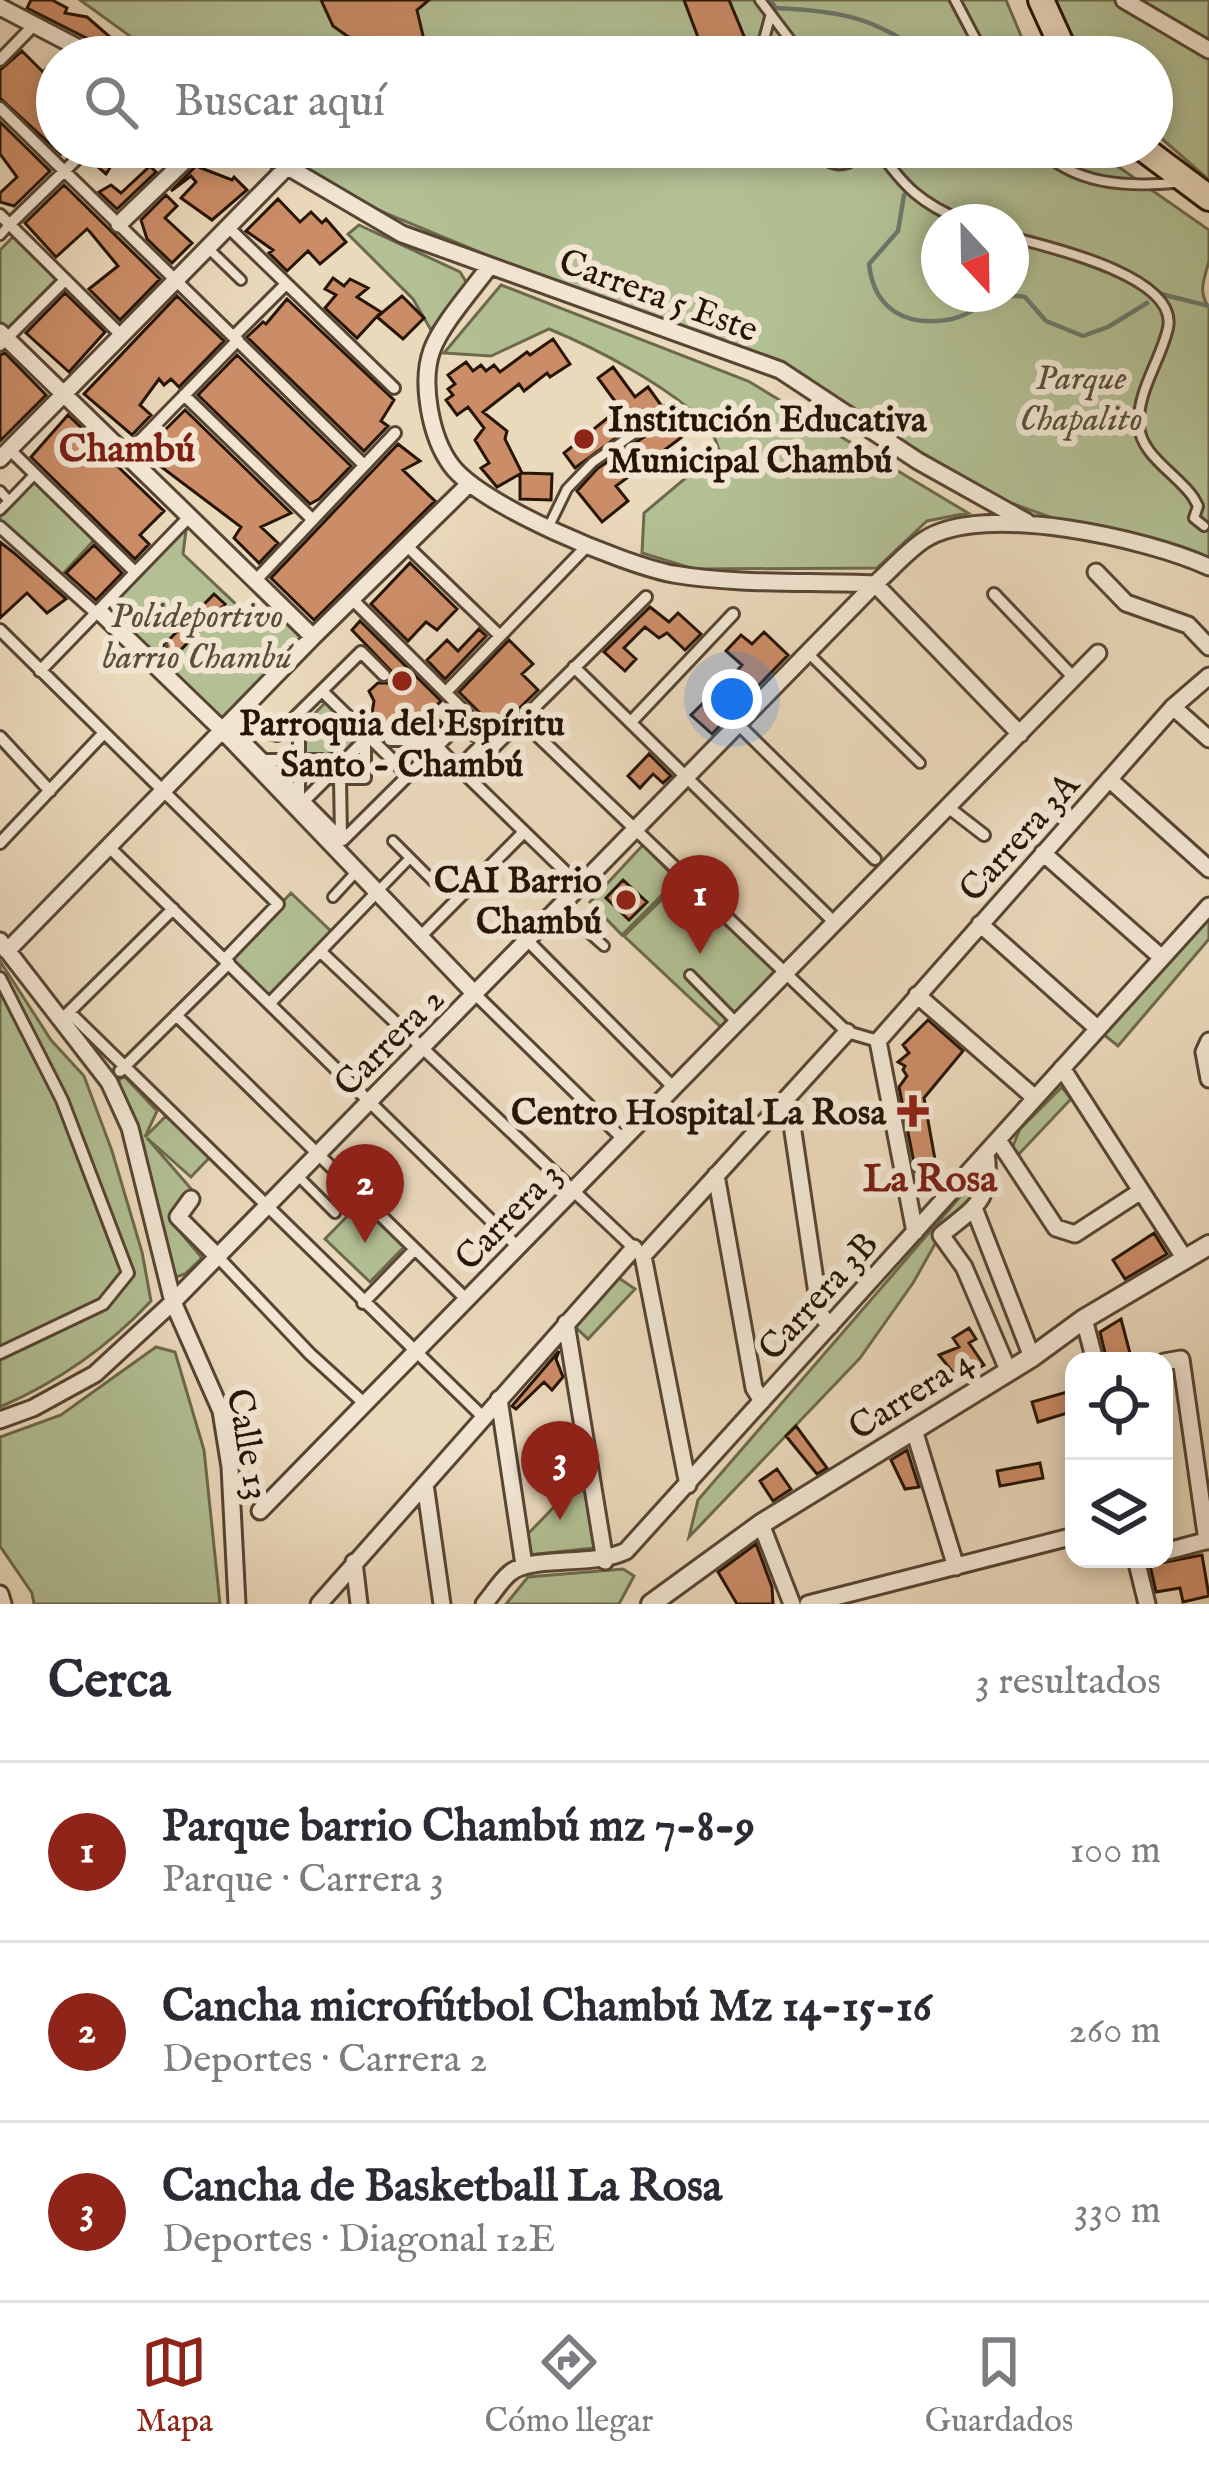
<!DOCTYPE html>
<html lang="es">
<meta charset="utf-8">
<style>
:root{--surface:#fff;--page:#f2f2f3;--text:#2b2b33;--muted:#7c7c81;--line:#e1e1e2;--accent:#8f2418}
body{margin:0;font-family:"IM FELL English",serif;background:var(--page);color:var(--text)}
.controls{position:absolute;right:36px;bottom:36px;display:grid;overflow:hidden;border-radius:24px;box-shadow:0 6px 18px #0003}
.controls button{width:108px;height:108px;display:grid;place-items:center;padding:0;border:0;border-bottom:3px solid var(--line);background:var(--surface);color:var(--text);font:60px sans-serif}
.compass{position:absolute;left:921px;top:204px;width:108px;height:108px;border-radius:50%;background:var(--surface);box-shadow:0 6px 18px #0003;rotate:158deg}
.you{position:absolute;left:732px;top:699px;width:42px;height:42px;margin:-30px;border:9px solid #fff;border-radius:50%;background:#1a73e8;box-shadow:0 0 0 18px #1a73e833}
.badge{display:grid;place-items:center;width:78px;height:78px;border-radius:50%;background:var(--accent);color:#fff;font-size:39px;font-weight:700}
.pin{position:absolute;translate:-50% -99px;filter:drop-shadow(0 3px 6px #0008)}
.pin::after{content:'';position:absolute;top:63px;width:42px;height:36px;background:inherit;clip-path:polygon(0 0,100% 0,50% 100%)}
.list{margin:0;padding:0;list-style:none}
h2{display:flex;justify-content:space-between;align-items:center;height:156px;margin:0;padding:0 48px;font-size:51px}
h2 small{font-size:39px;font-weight:400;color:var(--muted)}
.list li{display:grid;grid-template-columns:78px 1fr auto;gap:36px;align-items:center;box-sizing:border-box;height:180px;padding:0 48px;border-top:3px solid var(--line)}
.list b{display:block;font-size:45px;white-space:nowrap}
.list p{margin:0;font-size:39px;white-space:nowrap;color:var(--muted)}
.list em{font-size:39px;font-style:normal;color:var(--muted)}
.icon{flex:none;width:66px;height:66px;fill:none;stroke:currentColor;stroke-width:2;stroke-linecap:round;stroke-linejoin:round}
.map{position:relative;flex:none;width:1209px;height:1604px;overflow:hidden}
.search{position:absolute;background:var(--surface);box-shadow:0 6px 18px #0003;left:36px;right:36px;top:36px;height:132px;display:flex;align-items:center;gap:30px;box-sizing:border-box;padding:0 42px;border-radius:66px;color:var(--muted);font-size:45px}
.sheet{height:696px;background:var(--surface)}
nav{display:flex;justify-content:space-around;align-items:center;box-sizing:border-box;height:168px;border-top:3px solid var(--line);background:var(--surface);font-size:33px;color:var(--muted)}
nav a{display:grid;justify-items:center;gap:6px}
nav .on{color:var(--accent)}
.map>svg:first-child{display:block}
</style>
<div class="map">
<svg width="1209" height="1604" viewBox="0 0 1209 1604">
<rect width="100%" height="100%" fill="#ebd9bc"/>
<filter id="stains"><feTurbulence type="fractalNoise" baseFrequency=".00167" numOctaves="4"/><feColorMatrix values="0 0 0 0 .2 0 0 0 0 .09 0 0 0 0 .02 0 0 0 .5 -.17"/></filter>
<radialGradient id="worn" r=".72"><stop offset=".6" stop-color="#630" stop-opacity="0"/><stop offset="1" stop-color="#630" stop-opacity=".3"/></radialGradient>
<!-- green -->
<path fill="#b2c094" stroke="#6c6a4c" stroke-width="3" fill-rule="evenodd" d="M80 0H1006L1030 57H159Z
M1037 0H1209V180L1152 130V57H1083Z
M262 147H1090L1209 230C1209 239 1209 251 1209 260 1205 280 1197 289 1209 308V560L1061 521 994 497 738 350 513 266 361 203ZM939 222H1011V294H939Z
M359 225 460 272 468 285 431 330 413 299 348 234Z
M16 234 60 280 6 336 0 330V250Z
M501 285 748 381 968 513 927 521 877 568 694 569 642 553 644 513 719 450C716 441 713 431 706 424 670 387 596 348 549 329L491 356 444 353Z
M35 479 97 537 59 578 0 523V516Z
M187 523 183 554 258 625 287 617 307 636 220 724 104 611Z
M327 701 361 734 339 757H302V726Z
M643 845 677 880 622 935 590 902Z
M680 882 775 971 722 1028 624 936Z
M291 893 333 933 271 998 228 958Z
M1209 917V939L1118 1046 1103 1034Z
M0 961 51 1040 84 1076 112 1151 142 1252 151 1301C108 1347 58 1382 0 1407Z
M124 1076 157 1111 145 1137 166 1116 210 1157 191 1177 147 1138 193 1191 170 1220 202 1258 185 1274 173 1278 113 1086Z
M1062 1087 1071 1099 1019 1154 1012 1148 1020 1129Z
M984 1169 986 1182 944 1228 913 1283 860 1358 689 1537 698 1500Z
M359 1204 404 1247 370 1282 325 1239Z
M613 1274 635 1289 588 1339 568 1320Z
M156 1347 175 1352 204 1450 220 1604H34L32 1593 0 1546V1437L61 1415Z
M583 1477 594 1548 528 1555 524 1538Z
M623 1569 634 1576 619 1604H506L528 1577Z"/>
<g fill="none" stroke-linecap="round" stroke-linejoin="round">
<!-- stream -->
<path stroke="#6a786c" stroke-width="4.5" d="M770 0 776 8C841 11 875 17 928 57
M925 161 929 147
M904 195 898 231 869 264C874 310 907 328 952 319 982 312 986 291 1025 297L1046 321 1083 336 1108 327 1147 303
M1161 294 1209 306"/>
</g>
<!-- building -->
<path fill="#cb8d68" stroke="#261405" stroke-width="3" d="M31 0H52L67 8 65 13 87 17 133 57 108 56 102 46 27 8Z
M321 0H429L417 10 427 53 392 57 367 50 333 26Z
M684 0H729L746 41 705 56Z
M22 51 43 72 57 58V147H68L61 154 0 98V70Z
M0 122 50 171 14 206 0 202V193L17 177 0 154Z
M99 147H123L106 174 90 160Z
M210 152 215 157 201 168 232 180 234 177 247 190 212 220 181 198 196 182 191 176 171 191Z
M150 166 156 172 117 209 99 192 111 185 121 193Z
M64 185 160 279 120 320 89 289 118 266 90 232 87 229 56 257 25 223Z
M166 195 177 206 165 218 192 243 172 263 147 239 141 220Z
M278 199 300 222 311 212 322 223 326 219 346 242 320 264 308 251 287 271 269 253 273 250 246 231Z
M333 278 344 286 350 279 368 288 357 297 381 312 357 338 325 308 336 295 325 289Z
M65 293 105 332 69 372 26 333Z
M177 296 224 341 179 387 171 379 164 385 159 379 140 405 151 415 132 435 84 394Z
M402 296 424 318 403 339 377 317Z
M287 299 394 400 381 421 388 426 364 451 247 337 263 322 266 324Z
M553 339 570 364 550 377 547 373 524 391 519 384 483 412 507 431 505 439 522 473 552 474 551 500 520 499V474L497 487 481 468 489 463 475 440 484 428 468 407 457 415 446 400 453 395 448 389 455 384 448 375 466 362 473 371 481 365 486 371 494 365 500 372 527 352 530 355Z
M5 353 46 395 0 441V355Z
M237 355 351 466 319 499 310 504 198 395Z
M613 367 635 397 648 387 661 405 575 468 564 453 620 408 598 378Z
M185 410 291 513 261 527 278 543 259 563 234 538 241 527 160 466 162 463 145 450Z
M68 415 91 437 82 446 110 459 164 511 140 535 149 544 135 559 31 457Z
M669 420 682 437 616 486 628 501 602 522 577 491 598 468Z
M398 444 420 461 403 470 435 501 314 620 271 578Z
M0 542 14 553 66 599 47 613 27 593 0 618Z
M94 545 122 573 96 600 66 573Z
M410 563 457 609 437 630 426 622 408 641 371 604Z
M214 594 225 604 169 662 158 651Z
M650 607 669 622 678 613 701 634 685 650 667 633 659 638 645 627 624 648 636 659 625 671 604 652Z
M360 621 441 701 430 712 442 723 439 730H389L372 713 374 701 369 691 378 683H390L394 674 352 630Z
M479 629 486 636 445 679 427 660 447 640 458 651Z
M764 632 788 655 712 734 691 715 703 703 706 706 742 665 726 651 741 635 752 644Z
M509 640 533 664 522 674 538 690 497 730 459 692Z
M649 754 671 776 663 783 653 774 640 788 628 776Z
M623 880 647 902 629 920 606 898Z
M928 1020 963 1051 924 1098 939 1182 919 1188 899 1087 907 1076 903 1070 905 1066 898 1062 909 1053 903 1045Z
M1154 1233 1167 1254 1125 1279 1113 1260Z
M1121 1319 1132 1361H1107L1100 1332Z
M969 1328 976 1339 969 1343 984 1365 958 1379 939 1355 959 1347 953 1338Z
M559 1351 556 1359 563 1377 552 1390 544 1382 516 1409 512 1406Z
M1074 1390V1411L1038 1422 1032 1402Z
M796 1426 827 1468 817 1474 786 1436Z
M907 1450 919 1487 905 1489 891 1460Z
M1040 1463 1043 1478 1000 1486 997 1471Z
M777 1469 791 1489 773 1501 760 1481Z
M756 1544 772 1587 773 1604H737L718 1572Z
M1202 1555 1209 1596 1183 1602 1180 1588 1156 1592 1150 1565Z"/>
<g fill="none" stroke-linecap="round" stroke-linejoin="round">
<defs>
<path id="service" d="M760 0 803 57
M955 0 985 57
M763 43 773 57
M751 57 763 43 770 17
M814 147C824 159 831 168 848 163L851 157 847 147
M876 147C904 187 920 203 965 222
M1038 147C1074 185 1126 187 1175 183
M0 235 9 225
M1011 237C1046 246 1179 276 1168 328 1161 360 1137 391 1139 425 1140 455 1177 474 1193 497L1198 506 1194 518 1204 526
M208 248 241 280
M0 491 9 501 33 476
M0 510 9 501
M549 526 567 489 593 462 671 408
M809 654 920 763
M393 841 433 881
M378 891 409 859
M333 897 356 872
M561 908 604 946
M690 975 736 1022
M298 1176 335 1213"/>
<path id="pedestrian" d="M0 60 34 25
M0 108 364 465
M0 215 121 335
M9 225 89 147
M227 226 394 388
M234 336 286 284
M0 345 65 280
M184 395 313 520
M9 449 135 572
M126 455 238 340
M0 527 96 613 100 612
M407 546 500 636
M255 581 395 433
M994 594 1074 678
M351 598 497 744
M0 630 278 904 225 959
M574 667 835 923
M40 671 189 517
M384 675 361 652 277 735 239 726 235 731 343 840 462 722 483 743 458 768 437 746
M322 691 408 775
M446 692 587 546
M299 714V795
M521 720 847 1032 878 1041
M631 722 733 614
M740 726 875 859
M0 737 50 791
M390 740H444
M265 760H346
M327 778H340L341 837
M340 778H365V740
M304 801 368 737
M953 811 984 835
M0 843 102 735
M110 848 518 1247
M581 887 466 775 646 597
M421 936 524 832
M528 941 674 1088
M320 951 636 1250
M0 978 62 1100 128 1273 103 1304 0 1353
M475 994 623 1139
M270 1003 377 892
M69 1012 483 1417
M66 1015 173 909
M176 1015 467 1300
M120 1071 229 963
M217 1256 310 1354 365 1404
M363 1303 415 1249"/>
<path id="minor" d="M1124 0 1209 50
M0 7 96 57
M254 147 402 234 780 370 918 461 1027 522
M119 224 199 147
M489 267C472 290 441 325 432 350 420 383 431 438 451 465 481 506 622 564 673 574 738 585 809 581 875 584L1020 734
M0 332 313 637
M0 459 287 167
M1096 572 1126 603 1188 625 1209 647
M100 612 221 729 475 994
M1173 707 1209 739
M1109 779 1209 869
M1043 853 1162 958
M980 924 1098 1029
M0 941 109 1082 130 1128 173 1302 221 1411 230 1467 237 1604
M7 951 313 637 469 484
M917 995 1035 1098
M1209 1041 1204 1052 1209 1079
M1062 1068 1185 1259
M780 1106 791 1118 820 1314 830 1326
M998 1140 1056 1228 1075 1234 1141 1191
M986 1153C993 1200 975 1207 941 1235L964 1267 1008 1370
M716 1175 754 1388 762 1401
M191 1199 178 1217 217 1256
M974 1208 1032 1357
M915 1232 878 1041 1173 707 1209 676
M1084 1319 1095 1361
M566 1323 605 1561
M1164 1362 1181 1359 1207 1541
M499 1399 524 1565
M0 1420 33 1408 95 1374 173 1302 875 584C891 570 907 551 924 540 983 501 1148 539 1209 567
M914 1430 956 1567
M425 1484 442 1604
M688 1485 643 1256 847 1032
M260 1511 1098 653
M761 1524 792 1604
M1164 1552 1209 1540
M1136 1559 1147 1604
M354 1562 359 1604
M0 1594 3 1604
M319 1604 634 1248
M484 1604C493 1594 500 1581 510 1573 531 1555 593 1567 626 1551L1209 906
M808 1604 1074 1536"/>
<path id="tertiary" d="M651 1604 761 1524 1032 1357 1084 1319 1209 1245"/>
<path id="primary" d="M1041 0 1067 57
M1141 147 1209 198"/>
</defs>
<!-- service casing -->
<use href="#service" stroke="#574533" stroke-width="14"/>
<!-- pedestrian casing -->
<use href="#pedestrian" stroke="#574533" stroke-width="16"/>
<!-- minor casing -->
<use href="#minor" stroke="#574533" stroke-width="21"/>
<!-- tertiary casing -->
<use href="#tertiary" stroke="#574533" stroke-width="24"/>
<!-- primary casing -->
<use href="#primary" stroke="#261405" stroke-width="30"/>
<!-- service -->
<use href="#service" stroke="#f2e6d3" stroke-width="8"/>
<!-- pedestrian -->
<use href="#pedestrian" stroke="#f2e6d3" stroke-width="10"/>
<!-- minor -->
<use href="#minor" stroke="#f2e6d3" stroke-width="15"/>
<!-- tertiary -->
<use href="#tertiary" stroke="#f2e6d3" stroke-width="18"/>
<!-- primary -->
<use href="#primary" stroke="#ebd9bc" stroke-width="24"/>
</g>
<!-- markers -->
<g fill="#8f2418" stroke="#f2e6d3" stroke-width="4.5">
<circle cx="584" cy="439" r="12"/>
<circle cx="402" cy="681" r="12"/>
<circle cx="626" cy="900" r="12"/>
<path d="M907 1093h12v12h12v12h-12v12h-12v-12h-12v-12h12z"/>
</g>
<g text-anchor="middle" stroke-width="12" stroke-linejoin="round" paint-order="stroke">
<!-- street labels -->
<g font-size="36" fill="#261405" stroke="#f2e6d3">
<text transform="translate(659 294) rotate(20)" y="13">Carrera 5 Este</text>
<text transform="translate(1018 836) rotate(-48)" y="13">Carrera 3A</text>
<text transform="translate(388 1040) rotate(-45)" y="13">Carrera 2</text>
<text transform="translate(507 1215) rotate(-46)" y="13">Carrera 3</text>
<text transform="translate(817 1295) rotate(-48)" y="13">Carrera 3B</text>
<text transform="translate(910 1393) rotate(-32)" y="13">Carrera 4</text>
<text transform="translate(250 1444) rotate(80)" y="13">Calle 13</text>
</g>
<!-- park labels -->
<g font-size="36" font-style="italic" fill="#575037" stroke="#f2e6d3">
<text x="1081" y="389">Parque<tspan x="1081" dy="41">Chapalito</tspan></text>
<text x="197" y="627">Polideportivo<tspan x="197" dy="41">barrio Chambú</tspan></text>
</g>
<!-- poi labels -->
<g font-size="36" font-weight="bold" fill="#261405" stroke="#f2e6d3" text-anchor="end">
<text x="608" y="431" text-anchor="start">Institución Educativa<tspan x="608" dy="41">Municipal Chambú</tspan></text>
<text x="402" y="735" text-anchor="middle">Parroquia del Espíritu<tspan x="402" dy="41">Santo - Chambú</tspan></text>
<text x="602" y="892">CAI Barrio<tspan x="602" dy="41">Chambú</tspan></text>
<text x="886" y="1124">Centro Hospital La Rosa</text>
</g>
<!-- neighbourhood labels -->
<g font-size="39" font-weight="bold" fill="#7a1f14" stroke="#f2e6d3">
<text x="127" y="461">Chambú</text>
<text x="930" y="1191">La Rosa</text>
</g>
</g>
<rect width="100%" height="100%" filter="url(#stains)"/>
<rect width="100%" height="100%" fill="url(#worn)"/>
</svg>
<div class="controls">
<button><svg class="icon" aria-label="locate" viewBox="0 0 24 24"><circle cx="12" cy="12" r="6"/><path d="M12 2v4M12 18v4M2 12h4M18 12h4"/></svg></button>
<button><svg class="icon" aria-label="layers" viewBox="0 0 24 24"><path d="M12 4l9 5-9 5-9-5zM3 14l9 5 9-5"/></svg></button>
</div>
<svg class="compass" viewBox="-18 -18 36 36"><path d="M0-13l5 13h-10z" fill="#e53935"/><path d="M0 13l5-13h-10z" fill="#7c7c81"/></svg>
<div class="you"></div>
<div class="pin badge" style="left:700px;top:954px">1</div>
<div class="pin badge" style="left:365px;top:1243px">2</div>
<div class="pin badge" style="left:560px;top:1520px">3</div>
<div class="search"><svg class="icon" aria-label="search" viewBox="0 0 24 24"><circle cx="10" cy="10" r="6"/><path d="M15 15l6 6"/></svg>Buscar aquí</div>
</div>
<section class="sheet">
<h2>Cerca<small>3 resultados</small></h2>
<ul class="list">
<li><span class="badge">1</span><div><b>Parque barrio Chambú mz 7-8-9</b><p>Parque · Carrera 3</p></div><em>100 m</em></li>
<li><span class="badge">2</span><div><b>Cancha microfútbol Chambú Mz 14-15-16</b><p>Deportes · Carrera 2</p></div><em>260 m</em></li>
<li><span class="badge">3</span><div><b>Cancha de Basketball La Rosa</b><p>Deportes · Diagonal 12E</p></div><em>330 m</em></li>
</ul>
</section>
<nav>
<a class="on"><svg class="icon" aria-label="map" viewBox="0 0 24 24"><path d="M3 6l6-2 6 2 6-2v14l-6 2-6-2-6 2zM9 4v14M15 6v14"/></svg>Mapa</a>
<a><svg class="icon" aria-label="directions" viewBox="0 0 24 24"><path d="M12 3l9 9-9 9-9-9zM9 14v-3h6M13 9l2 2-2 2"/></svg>Cómo llegar</a>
<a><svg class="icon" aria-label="saved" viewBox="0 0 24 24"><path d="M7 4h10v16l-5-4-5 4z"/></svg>Guardados</a>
</nav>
